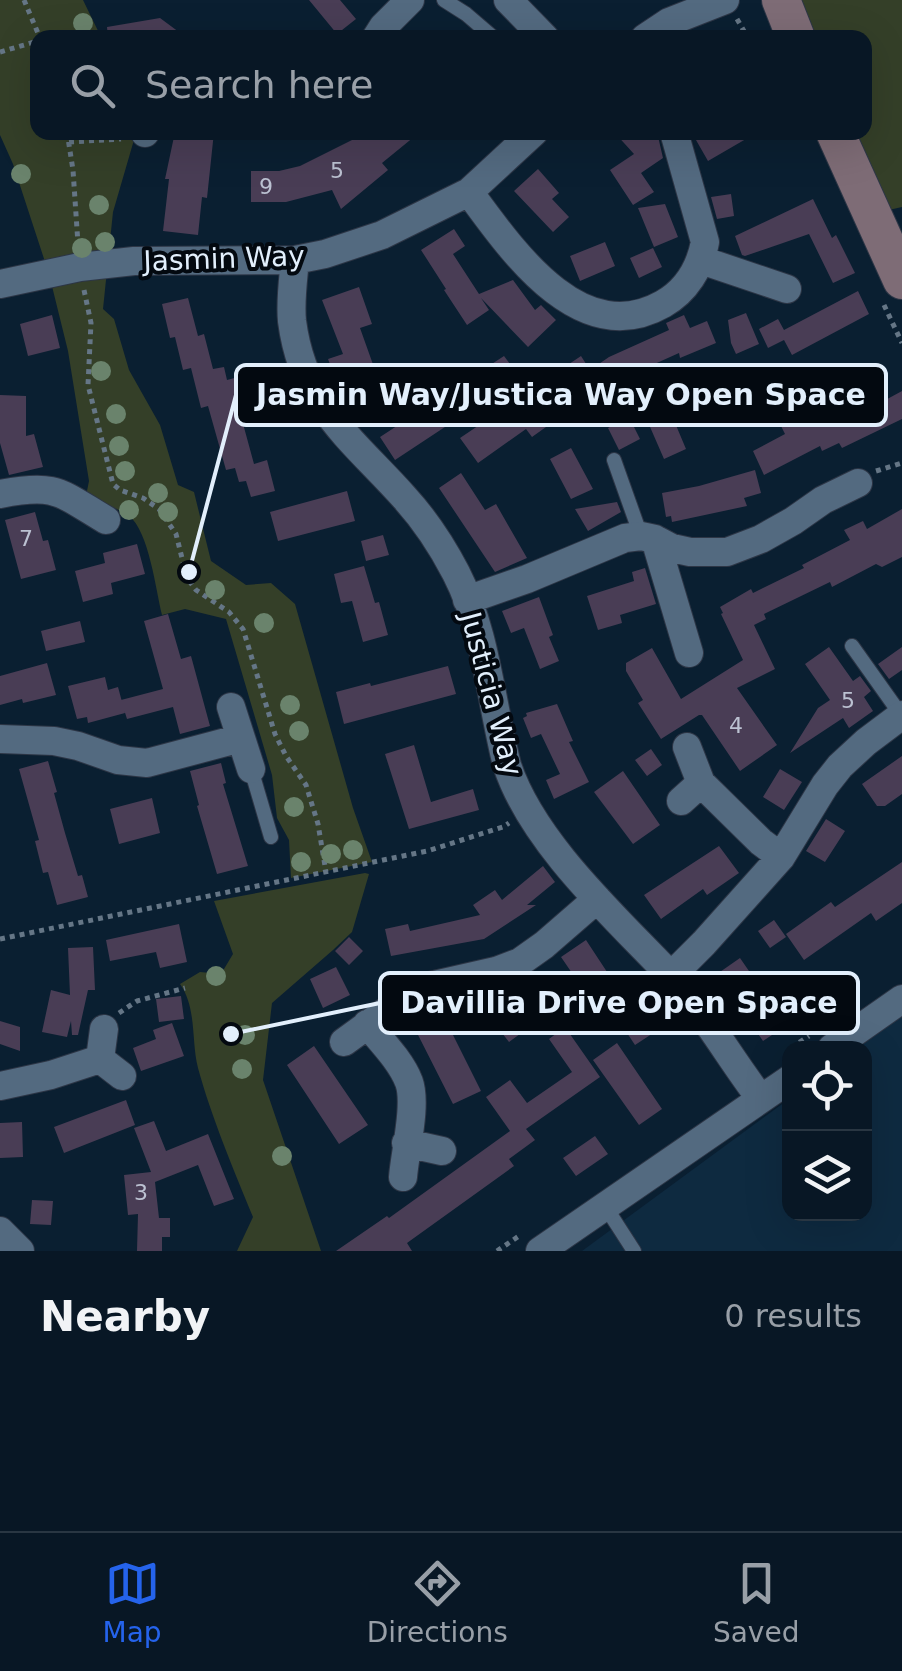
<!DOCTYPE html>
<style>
:root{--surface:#081725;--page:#11202d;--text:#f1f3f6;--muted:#989fa7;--line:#293642;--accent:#2563eb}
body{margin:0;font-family:"DejaVu Sans",sans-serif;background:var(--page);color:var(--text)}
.controls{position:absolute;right:30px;bottom:30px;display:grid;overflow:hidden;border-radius:20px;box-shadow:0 10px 40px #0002}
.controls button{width:90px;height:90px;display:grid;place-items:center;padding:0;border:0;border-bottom:2px solid var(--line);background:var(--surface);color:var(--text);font:50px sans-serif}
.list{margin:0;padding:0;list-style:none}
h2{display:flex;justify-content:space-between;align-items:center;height:130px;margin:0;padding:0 40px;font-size:42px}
h2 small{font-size:32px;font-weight:400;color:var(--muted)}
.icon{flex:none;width:55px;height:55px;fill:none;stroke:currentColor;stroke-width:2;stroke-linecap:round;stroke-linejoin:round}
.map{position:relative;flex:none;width:902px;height:1251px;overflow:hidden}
.search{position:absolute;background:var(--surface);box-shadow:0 10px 40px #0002;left:30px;right:30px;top:30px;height:110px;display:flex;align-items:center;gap:25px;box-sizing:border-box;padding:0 35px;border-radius:20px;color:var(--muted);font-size:38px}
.sheet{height:280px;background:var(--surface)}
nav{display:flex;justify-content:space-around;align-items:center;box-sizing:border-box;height:140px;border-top:2px solid var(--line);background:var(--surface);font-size:28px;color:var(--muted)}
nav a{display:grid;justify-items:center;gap:5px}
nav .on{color:var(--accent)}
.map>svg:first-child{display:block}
</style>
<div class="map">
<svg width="902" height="1251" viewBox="0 0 902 1251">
<rect width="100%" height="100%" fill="#0a1f31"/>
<!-- built -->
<path fill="#0e2a40" d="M902 1016V1251H582L789 1099 790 1214H864V1048H858Z"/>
<!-- green -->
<path fill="#343f28" d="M0 0H83L101 37 38 38V132L136 133 113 212 103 309 114 319 129 370 160 425 178 485 194 492 211 561 246 585 271 583 295 604 353 808 372 862 291 878 289 840 277 818 272 775 226 619 185 609 162 615C156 591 149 531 129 516 115 506 100 504 86 496L89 481 68 351 49 274 13 164 0 135Z
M781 0H902V207L871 214 835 133 864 132V38L796 37Z
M365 873 369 874 352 932 333 950 272 1003 263 1080 321 1251H237L253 1217C234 1171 211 1116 198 1068 191 1041 197 1008 180 984L200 972 221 974 233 954 214 901Z"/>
<!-- building -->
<path fill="#493d55" d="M309 0H340L356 19 337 34Z
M160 18 187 38H108L107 27Z
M175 132H214L207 198 202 197 198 235 163 231 169 179H165Z
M368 132H420L382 163 388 170 341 209 332 190 286 202H251V171H279L300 166Z
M614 132H657L663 158 641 173 654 192 633 205 610 170 634 154Z
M709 132H758L708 161 696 140Z
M538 169 559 193 552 199 569 217 553 232 514 191Z
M731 194 734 216 717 219 711 197Z
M813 199 832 238 836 235 855 273 833 283 809 234 745 256 742 255 735 236Z
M665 204 678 237 654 247 638 208Z
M454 229 465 246 453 254 479 294 513 280 535 310 541 305 556 320 528 347 481 298 489 310 467 325 444 290 446 289 421 250Z
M605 242 615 266 580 281 570 256Z
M653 248 662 267 639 278 630 258Z
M359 287 372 324 360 328 375 370 337 383 328 359 343 354 322 300Z
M858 291 869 314 792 355 784 340 768 348 759 329 778 319 784 330Z
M188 298 198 336 204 334 213 369 224 367 227 380 265 370 276 411 242 420 254 464 267 460 275 491 251 497 246 481 239 482 235 468 226 470 208 406 201 408 191 368 183 370 175 337 170 338 162 304Z
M746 313 759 344 736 354 731 343 728 320Z
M52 315 60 348 28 356 20 324Z
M684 315 690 328 707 321 716 343 680 358 679 353 639 371 637 366 585 401 563 368 581 356 590 370 609 357 669 330 666 323Z
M504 356 510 364 448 425 395 460 380 437Z
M902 391V419L842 448 839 443 822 451 820 446 764 475 753 451 785 434 781 426 800 416 805 425 828 413 833 423 865 406 867 410Z
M0 395 26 396V436L34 434 43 467 9 475 0 443Z
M535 398 553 422 532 437 526 429 478 463 460 438 503 409 510 417Z
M670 411 686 449 664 459 647 420Z
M629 417 640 439 619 450 608 428Z
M571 448 593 489 571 499 550 459Z
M755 470 761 493 744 498 747 506 672 522 671 516 666 517 662 493 699 486Z
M461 473 485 510 496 504 527 558 495 572 439 488Z
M347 491 355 521 278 541 270 512Z
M617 502 621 512 588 531 575 509Z
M902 509V557L882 567 876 564 832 587 830 582 764 614 766 619 754 625 775 669 737 688 777 745 740 771 702 715H699L661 739 638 703 643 700 626 671V663L652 648 681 699 743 660 721 614 723 613 720 607 751 589 753 593 804 568 802 565 850 540 844 530 863 521 867 529Z
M35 512 43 541 48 540 56 570 21 579 5 520Z
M383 535 389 555 366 561 361 541Z
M137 544 145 574 111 583 113 594 83 602 75 571 105 563 103 553Z
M364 566 375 603 379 602 388 635 363 642 352 601 341 603 334 574Z
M645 568 656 604 620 615 622 623 598 630 587 596 634 581 632 572Z
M539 597 553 635 549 637 559 661 540 669 524 628 511 633 502 611Z
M168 614 181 659 191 656 210 726 180 734 173 707 127 719 121 700 163 689 144 621Z
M80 621 85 642 46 651 41 631Z
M829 647 853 681 860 676 871 691 864 697 873 711 849 728 843 718 790 753 818 708 830 700 805 664Z
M902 647V670L889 679 878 664Z
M47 663 56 695 23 703 22 699 0 705V676Z
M448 666 456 694 344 724 336 692 370 683 371 686Z
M105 677 108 690 118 687 125 713 88 723 87 717 77 719 68 686Z
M557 704 573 741 569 742 589 782 554 799 546 780 560 774 541 734 531 738 523 718 527 716 526 713Z
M414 745 431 802 473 789 479 810 409 829 385 754Z
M651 749 662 765 647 776 635 760Z
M902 756V794L885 806H877L862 784Z
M48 761 57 792 54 793 65 833 78 876 82 875 88 897 57 905 48 872 43 873 35 841 39 840 19 769Z
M221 763 226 783 223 784 248 866 217 874 197 806 199 805 190 771Z
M780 769 802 782 784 810 763 797Z
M623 771 660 825 633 844 594 792Z
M152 798 160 833 119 844 110 809Z
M826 819 845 831 825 862 806 851Z
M719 846 739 873 707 895 703 889 661 919 644 895Z
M902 862V903L876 921 871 913 804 960 786 934 831 902 835 907Z
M543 866 555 882 527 905H536L484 939 391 956 385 929 408 924 410 931 480 915 473 905 495 890 502 900Z
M774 920 786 937 770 948 758 931Z
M179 924 187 962 160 968 156 952 110 961 106 940Z
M349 937 363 951 349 965 335 951Z
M586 940 611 978 587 995 561 957Z
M93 947 95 990H88L78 1035H72L71 1021 67 1037 42 1032 51 990 70 995 68 948Z
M740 958 769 1000 772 998 790 1023 763 1041 717 974Z
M336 967 350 995 323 1008 310 979Z
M534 990 550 1012 509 1042 492 1020Z
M642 993 664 1026 635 1045 613 1012Z
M181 996 184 1019 159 1022 156 999Z
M442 1013 481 1091 453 1104 414 1027Z
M0 1021 20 1027V1051L0 1044Z
M172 1023 184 1056 141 1071 133 1048 156 1039 153 1030Z
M565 1027 600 1077 526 1129 535 1140 509 1159 514 1166 407 1243 412 1251H336L387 1216 389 1218 510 1131 486 1097 510 1080 527 1103 572 1072 549 1039Z
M617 1043 662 1109 639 1125 593 1060Z
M314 1046 368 1125 339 1144 287 1065Z
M126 1100 135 1125 64 1153 54 1127Z
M154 1121 166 1151 208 1134 234 1199 214 1206 198 1165 155 1182 159 1218H170V1237H162V1251H137L138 1214 128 1215 124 1175 151 1172 134 1128Z
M22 1122 23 1157 0 1158V1123Z
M595 1136 608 1154 576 1176 563 1158Z
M32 1200 53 1201 51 1225 30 1224Z"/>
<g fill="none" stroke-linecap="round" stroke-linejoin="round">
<defs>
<path id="lane" d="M444 0 466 14 494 38
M614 460 641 536
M852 646 901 715
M251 769 271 837
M605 1206 634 1251"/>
<path id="street" d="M508 0 545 38
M376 38 383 27 410 0
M645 38 669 22 725 0
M145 133V132
M469 192C511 249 580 351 663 304 686 291 700 268 705 242L674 132
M295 260C293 281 290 301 292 321 303 406 352 439 404 497 425 520 442 546 456 573 486 631 491 702 507 765 532 842 615 917 670 975 705 1013 730 1059 761 1099
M701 260 787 289
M0 284 80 267 134 261 295 260 325 254 382 235 469 192 534 132
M0 494C56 483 59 492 106 520
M655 539 689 653
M467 600 527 579 625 538 641 536 655 539 672 548 690 552H727L761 539 793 521 823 500 858 483
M231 707 251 769
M0 739 54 741 78 746 118 760 147 763 241 738
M687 747 701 783 761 842 781 857
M681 801 701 783
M671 976 704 943 781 857 825 785 840 766 866 742 902 715
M367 1024C381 1041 401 1061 409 1082 417 1104 405 1152 403 1177
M104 1029 100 1059 122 1076
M344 1042 417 989 496 971 520 962 544 945 597 899
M832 1048 902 999
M0 1086 51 1075 100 1059
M406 1143 442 1151
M0 1231 20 1251
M540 1251 790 1079"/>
<path id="secondary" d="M781 0 796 38
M835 132 902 280"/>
</defs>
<!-- lane casing -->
<use href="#lane" stroke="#2d3646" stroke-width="16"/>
<!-- street casing -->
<use href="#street" stroke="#2d3646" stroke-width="30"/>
<!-- secondary casing -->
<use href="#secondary" stroke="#2d3646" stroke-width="40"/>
<!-- path -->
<path stroke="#657686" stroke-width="5" stroke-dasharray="5 5" stroke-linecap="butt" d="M24 0 40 38
M737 19 748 38
M0 52 38 41
M67 132 73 170 78 244
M69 142 121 139
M84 290 91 323 88 385 113 484 120 490 143 498 159 509 176 534 187 578 196 590 229 612 243 629 275 734 286 756 306 785 318 824 326 872
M884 305 902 343
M876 471 902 463
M0 939 427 851 503 827 509 823
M119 1013 137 1001 185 988
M791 1048 809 1036
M497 1251 519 1236"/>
<!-- lane -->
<use href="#lane" stroke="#536a80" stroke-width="14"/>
<!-- street -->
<use href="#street" stroke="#536a80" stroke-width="28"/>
<!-- secondary -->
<use href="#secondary" stroke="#7e6c76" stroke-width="38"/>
</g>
<!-- trees -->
<g fill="#6a836c">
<circle cx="83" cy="23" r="10"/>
<circle cx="21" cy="174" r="10"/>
<circle cx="99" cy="205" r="10"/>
<circle cx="105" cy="242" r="10"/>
<circle cx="82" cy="248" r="10"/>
<circle cx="101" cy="371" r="10"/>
<circle cx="116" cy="414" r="10"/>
<circle cx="119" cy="446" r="10"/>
<circle cx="125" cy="471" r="10"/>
<circle cx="158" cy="493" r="10"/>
<circle cx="129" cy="510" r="10"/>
<circle cx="168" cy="512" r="10"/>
<circle cx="215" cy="590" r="10"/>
<circle cx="264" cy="623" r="10"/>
<circle cx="290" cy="705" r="10"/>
<circle cx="299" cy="731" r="10"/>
<circle cx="294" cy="807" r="10"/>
<circle cx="353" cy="850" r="10"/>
<circle cx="331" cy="854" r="10"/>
<circle cx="301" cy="862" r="10"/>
<circle cx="216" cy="976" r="10"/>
<circle cx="245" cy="1035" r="10"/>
<circle cx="242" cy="1069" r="10"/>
<circle cx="282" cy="1156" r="10"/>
</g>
<g text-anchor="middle" stroke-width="8" stroke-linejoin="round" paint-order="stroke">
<!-- number labels -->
<g font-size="22" fill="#bcc2d2">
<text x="337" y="178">5</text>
<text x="266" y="194">9</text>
<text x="26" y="546">7</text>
<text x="848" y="708">5</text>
<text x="736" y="733">4</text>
<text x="141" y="1200">3</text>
</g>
<!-- street labels -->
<g font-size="28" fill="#e2effc" stroke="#030910">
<text transform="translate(224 258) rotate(-2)" y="10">Jasmin Way</text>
<text transform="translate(492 694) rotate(75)" y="10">Justicia Way</text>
</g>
</g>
<!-- callouts -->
<path fill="none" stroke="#e2effc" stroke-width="4" d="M189 572L236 395M231 1034L380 1003"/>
<g fill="#e2effc" stroke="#030910" stroke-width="4">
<circle cx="189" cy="572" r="10"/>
<circle cx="231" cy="1034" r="10"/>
</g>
<g fill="#030910" stroke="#e2effc" stroke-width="4">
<rect x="236" y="365" width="650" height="60" rx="10"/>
<rect x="380" y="973" width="478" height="60" rx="10"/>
</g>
<g font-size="30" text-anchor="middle" font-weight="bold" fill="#e2effc">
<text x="561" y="405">Jasmin Way/Justica Way Open Space</text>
<text x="619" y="1013">Davillia Drive Open Space</text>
</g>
</svg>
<div class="controls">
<button><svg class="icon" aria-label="locate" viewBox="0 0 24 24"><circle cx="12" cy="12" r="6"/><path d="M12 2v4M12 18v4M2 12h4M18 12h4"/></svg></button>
<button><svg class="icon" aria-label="layers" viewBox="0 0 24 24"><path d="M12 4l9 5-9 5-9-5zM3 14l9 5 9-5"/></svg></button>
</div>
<div class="search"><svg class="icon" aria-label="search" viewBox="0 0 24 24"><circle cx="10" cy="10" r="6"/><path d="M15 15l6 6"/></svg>Search here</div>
</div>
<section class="sheet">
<h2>Nearby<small>0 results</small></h2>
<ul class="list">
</ul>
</section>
<nav>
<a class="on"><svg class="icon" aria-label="map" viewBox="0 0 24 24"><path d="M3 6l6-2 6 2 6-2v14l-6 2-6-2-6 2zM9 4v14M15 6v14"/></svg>Map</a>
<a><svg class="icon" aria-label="directions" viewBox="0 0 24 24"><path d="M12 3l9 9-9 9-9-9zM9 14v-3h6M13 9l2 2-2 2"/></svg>Directions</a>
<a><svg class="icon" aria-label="saved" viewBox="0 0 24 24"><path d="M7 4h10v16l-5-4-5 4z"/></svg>Saved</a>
</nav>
